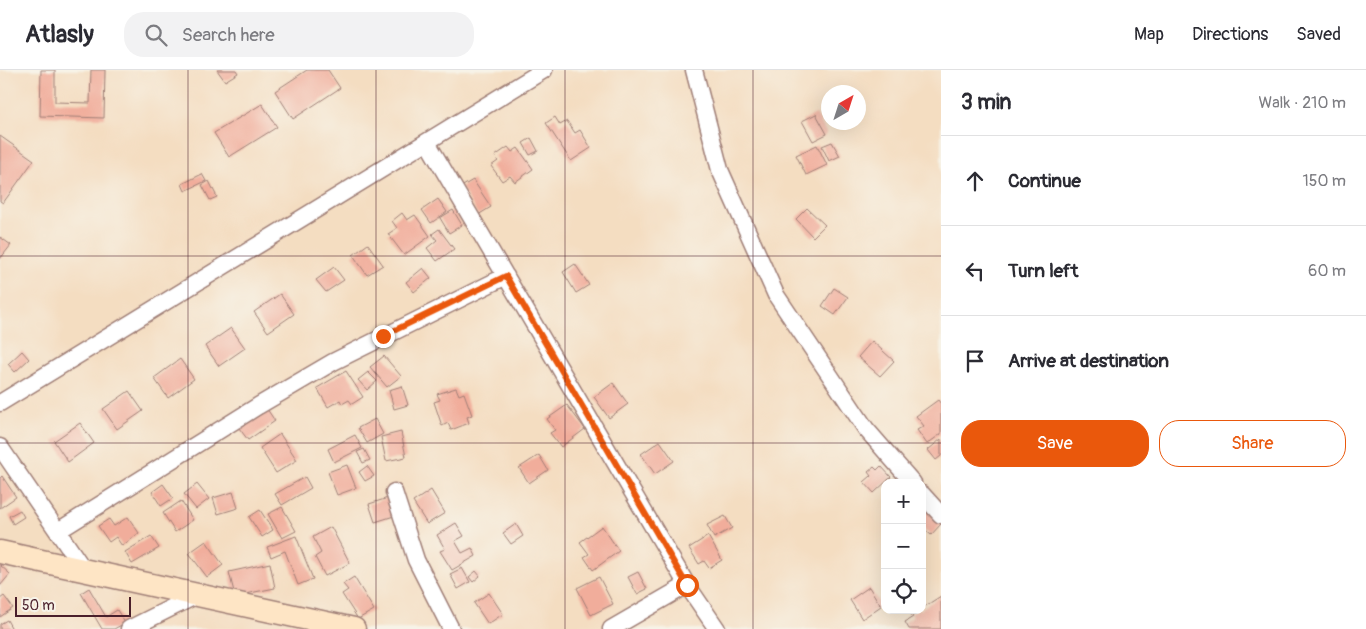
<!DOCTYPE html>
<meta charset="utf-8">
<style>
:root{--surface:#fff;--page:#f2f2f3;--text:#2b2b33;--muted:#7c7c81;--line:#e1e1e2;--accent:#ea580c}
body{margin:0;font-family:Pangolin,sans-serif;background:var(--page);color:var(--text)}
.controls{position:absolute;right:15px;bottom:15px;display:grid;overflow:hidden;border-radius:10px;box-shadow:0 5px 20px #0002}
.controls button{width:45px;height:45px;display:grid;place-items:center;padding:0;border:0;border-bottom:1px solid var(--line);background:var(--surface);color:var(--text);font:25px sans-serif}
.compass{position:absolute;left:821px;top:15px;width:45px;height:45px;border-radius:50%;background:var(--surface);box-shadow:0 5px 20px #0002;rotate:39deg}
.scale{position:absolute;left:15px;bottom:12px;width:116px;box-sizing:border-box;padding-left:5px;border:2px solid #4a1f2b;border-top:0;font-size:14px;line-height:18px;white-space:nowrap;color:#4a1f2b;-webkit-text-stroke:4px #f7f3e8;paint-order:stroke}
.stop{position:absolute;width:15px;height:15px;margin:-11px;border:4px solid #ea580c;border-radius:50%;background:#fff}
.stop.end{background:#ea580c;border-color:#fff;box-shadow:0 1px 5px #0008}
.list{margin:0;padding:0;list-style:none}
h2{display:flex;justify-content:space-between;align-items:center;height:65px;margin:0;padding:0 20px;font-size:21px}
h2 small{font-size:16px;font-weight:400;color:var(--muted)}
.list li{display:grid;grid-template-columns:32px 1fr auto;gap:15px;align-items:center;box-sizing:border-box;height:90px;padding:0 20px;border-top:1px solid var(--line)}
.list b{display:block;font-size:19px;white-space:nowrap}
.list em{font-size:16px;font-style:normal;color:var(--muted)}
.actions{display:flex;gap:10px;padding:15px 20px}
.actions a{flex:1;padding:11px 0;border:1px solid var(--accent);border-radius:20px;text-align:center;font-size:18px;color:var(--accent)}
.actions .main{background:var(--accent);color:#fff}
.icon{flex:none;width:28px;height:28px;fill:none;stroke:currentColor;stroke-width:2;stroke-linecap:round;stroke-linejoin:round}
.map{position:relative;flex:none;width:941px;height:559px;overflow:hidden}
header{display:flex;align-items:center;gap:30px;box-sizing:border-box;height:70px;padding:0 25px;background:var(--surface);border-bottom:1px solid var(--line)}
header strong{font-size:24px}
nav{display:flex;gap:28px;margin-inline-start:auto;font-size:18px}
.search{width:350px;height:45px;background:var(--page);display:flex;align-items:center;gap:12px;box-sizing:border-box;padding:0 18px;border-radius:20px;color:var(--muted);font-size:19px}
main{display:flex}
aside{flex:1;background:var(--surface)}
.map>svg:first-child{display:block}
</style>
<header>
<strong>Atlasly</strong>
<div class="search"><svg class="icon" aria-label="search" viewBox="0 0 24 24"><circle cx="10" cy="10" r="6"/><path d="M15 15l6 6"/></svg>Search here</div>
<nav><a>Map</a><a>Directions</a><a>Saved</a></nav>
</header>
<main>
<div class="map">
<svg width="941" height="559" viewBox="0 0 941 559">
<rect width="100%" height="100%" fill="#f7f3e8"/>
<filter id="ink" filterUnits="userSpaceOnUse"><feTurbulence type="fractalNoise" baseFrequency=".02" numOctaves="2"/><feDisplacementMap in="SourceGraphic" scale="10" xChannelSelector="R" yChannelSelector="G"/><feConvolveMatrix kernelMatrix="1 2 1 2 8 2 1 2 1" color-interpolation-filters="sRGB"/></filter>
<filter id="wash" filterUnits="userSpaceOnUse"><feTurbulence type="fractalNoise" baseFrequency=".0096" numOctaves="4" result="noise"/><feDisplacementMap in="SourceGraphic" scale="20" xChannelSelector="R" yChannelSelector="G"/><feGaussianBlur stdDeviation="1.12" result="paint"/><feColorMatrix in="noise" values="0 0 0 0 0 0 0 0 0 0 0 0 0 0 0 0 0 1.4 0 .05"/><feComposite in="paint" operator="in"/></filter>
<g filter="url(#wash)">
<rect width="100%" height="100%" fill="#f4ddc1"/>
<g id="blocks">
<!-- building -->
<path fill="#f1ad9b" d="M41 0H55V32L90 33 91 0H105L104 48 40 46Z
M217 0H236L238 3 225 11Z
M307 0H328L340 18 293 49 275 21Z
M262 34 277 57 229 87 214 63Z
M816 44 827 64 813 71 802 51Z
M555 47 560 55 567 51 575 63 580 60 591 78 571 91 546 53Z
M0 66 34 90 3 133 0 131Z
M531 68 538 81 530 85 523 73Z
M832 72 840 86 829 91 822 76Z
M817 75 827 95 806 105 796 85Z
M508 77 512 82 518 78 533 99 515 112 510 106 502 111 491 96 498 91 495 86Z
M202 104 206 111 185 121 182 114Z
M473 110 491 137 478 145 461 117Z
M209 111 217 127 210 130 202 115Z
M438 129 447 142 431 153 422 140Z
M807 138 825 155 813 167 796 149Z
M453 140 462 155 449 163 440 148Z
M402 143 407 150 415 145 430 166 404 185 388 164 397 158 392 151Z
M439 159 454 179 437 191 427 178 437 170 432 164Z
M0 167 11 175 0 189Z
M368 174 383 195 367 205 353 185Z
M575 194 589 215 576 223 563 202Z
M334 197 344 210 326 222 316 210Z
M423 198 431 208 414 222 406 212Z
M834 218 848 227 835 245 822 236Z
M280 224 294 244 268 262 254 242Z
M231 258 245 278 219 296 205 276Z
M872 271 894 291 880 306 858 287Z
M22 281 29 289 15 302 8 294Z
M384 286 401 306 387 317 370 297Z
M180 289 194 309 168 328 154 308Z
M346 301 363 327 352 334 349 330 342 334 340 330 328 337 317 318Z
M368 302 377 311 367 320 358 310Z
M613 313 628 334 609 348 594 327Z
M402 316 408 335 394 339 389 320Z
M456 318 459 325 464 323 472 345 467 347 469 353 451 360 448 353 442 356 434 332 440 330 437 324Z
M129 321 143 341 117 359 103 339Z
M938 330 941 334V364L927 374 917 360 924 356 916 346Z
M567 335 585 359 561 377 550 363 555 360 547 349Z
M267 339 275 351 248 370 239 358Z
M375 349 383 364 367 373 358 358Z
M80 353 94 373 68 392 54 371Z
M401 362 406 387 386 391 381 367Z
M280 364 297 390 276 403 260 378Z
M355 365 362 378 334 392 328 379Z
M941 369V386L936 390 928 380Z
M660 371 674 391 655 404 641 384Z
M364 379 370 390 363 393 357 382Z
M539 385 548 400 529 413 519 398Z
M347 395 356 418 337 425 328 402Z
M367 396 374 406 365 411 359 402Z
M881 396 891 407 874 423 864 412 871 406 868 402 874 397 877 400Z
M2 406 16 427 0 438V408Z
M305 407 311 418 282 435 275 424Z
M163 414 173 428 161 436 152 422Z
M197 414 209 429 196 439 184 424Z
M431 420 445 443 427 454 413 432Z
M233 422 238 438 218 444 213 428Z
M388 428 394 446 375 452 369 434Z
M181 431 193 450 175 462 163 443Z
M922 433 941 450V454L931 465 922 457Z
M282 437 296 461 282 468 268 444Z
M20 440 24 447 13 454 9 446Z
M260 440 273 460 262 467 249 447Z
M725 446 732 458 714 468 707 455Z
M128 447 139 463 122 476 116 467 109 472 98 456 109 449 114 456Z
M456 453 464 466 455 471 462 483 472 478 476 486 452 500 440 481 445 479 437 465Z
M516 454 523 466 511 474 503 463Z
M602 456 619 481 593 500 584 487 589 484 580 472Z
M331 457 350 493 325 506 315 487 321 483 313 467Z
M151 466 159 478 132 494 125 482Z
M296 466 313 509 298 515 285 481 271 487 267 477Z
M708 466 722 490 709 498 704 491 699 494 689 478Z
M206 471 223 495 207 507 189 483Z
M270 493 275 518 235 526 229 502Z
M0 495 10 504 0 516Z
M462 498 470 512 458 519 450 504Z
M476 501 480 506 473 512 469 507Z
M638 502 647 519 637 524 628 507Z
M354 507 374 540 358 549 342 524 348 520 343 514Z
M599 507 613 534 591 545 577 518Z
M869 517 881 536 862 549 850 530Z
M89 518 106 547 117 540 125 553 114 559H102L81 523Z
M489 523 503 544 488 554 474 533Z
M4 526 13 538 0 547V529Z
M941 526V559H909L905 552 913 547 911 544 918 540H922V538Z
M7 550 12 559H0V554Z"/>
</g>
</g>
<g filter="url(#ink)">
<use href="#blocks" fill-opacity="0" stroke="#9f7e76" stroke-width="1"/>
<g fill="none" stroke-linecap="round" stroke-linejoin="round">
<defs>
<path id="street" d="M694 0 720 100 776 225 866 359 913 413
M427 72 687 515 611 559
M0 333 544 0
M0 377 84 500
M394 422 416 490 451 559
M922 424 941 445
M58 461 258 336 333 292 506 206
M687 515 717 559
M129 559 197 525"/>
<path id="secondary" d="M0 482 354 559"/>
</defs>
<!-- street casing -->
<use href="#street" stroke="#9f7e76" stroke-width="19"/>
<!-- secondary casing -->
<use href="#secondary" stroke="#9f7e76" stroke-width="25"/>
<!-- street -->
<use href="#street" stroke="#fff" stroke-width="16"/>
<!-- secondary -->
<use href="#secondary" stroke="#fee5c5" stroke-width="22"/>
</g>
</g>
<g fill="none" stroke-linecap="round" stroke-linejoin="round" filter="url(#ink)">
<!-- route -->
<path stroke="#ea580c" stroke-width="6" d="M383 266 506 206 687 515"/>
</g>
<!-- grid -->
<path fill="none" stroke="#4a1f2b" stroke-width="1" stroke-opacity="0.55" d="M188 0V559M376 0V559M565 0V559M753 0V559M0 186H941M0 373H941"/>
</svg>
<div class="controls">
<button>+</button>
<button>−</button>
<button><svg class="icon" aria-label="locate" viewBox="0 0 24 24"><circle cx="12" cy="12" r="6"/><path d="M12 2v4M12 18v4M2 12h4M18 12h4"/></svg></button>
</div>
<svg class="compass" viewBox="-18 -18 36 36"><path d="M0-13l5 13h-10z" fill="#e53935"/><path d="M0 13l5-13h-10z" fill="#7c7c81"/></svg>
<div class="scale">50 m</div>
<div class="stop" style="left:687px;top:515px"></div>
<div class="stop end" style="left:383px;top:266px"></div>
</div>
<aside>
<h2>3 min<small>Walk · 210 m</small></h2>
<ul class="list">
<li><svg class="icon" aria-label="ahead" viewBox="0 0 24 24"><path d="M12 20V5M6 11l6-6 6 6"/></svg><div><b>Continue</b></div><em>150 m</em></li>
<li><svg class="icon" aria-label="left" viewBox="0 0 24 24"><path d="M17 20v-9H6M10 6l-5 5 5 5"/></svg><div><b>Turn left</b></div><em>60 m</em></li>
<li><svg class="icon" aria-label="arrive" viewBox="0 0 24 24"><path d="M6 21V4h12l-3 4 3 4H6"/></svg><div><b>Arrive at destination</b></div></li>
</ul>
<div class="actions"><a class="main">Save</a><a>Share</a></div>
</aside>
</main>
